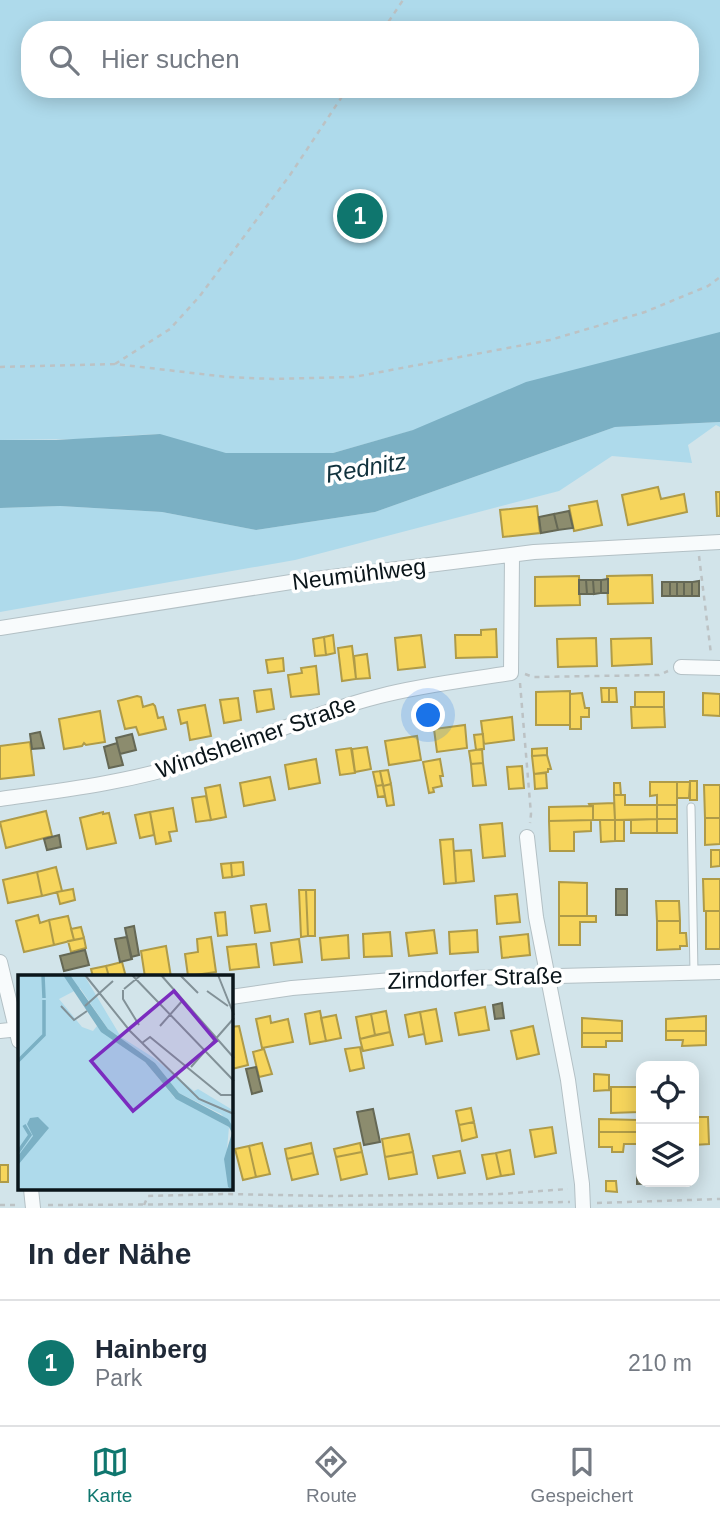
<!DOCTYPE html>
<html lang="de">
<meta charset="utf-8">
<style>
:root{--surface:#fff;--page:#f2f2f3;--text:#1f2937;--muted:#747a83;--line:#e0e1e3;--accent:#0f766e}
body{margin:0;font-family:Arial,sans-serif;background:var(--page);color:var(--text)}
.controls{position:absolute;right:21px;bottom:21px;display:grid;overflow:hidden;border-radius:14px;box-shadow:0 4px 18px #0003}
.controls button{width:63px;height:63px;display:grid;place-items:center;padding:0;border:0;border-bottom:2px solid var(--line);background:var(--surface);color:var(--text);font:35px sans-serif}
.you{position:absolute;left:429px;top:716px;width:24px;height:24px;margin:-18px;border:5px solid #fff;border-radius:50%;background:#1a73e8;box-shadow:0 0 0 10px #1a73e833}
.badge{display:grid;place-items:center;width:46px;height:46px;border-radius:50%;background:var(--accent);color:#fff;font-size:23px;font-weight:700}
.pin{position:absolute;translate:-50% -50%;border:4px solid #fff;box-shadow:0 2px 7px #0006}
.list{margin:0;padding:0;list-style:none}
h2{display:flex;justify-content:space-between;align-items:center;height:91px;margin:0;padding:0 28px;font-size:30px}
h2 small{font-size:23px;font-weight:400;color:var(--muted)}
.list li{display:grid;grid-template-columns:46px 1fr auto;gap:21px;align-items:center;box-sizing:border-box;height:126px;padding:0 28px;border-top:2px solid var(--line)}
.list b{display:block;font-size:26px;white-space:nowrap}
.list p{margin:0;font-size:23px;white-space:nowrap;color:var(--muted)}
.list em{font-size:23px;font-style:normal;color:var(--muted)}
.icon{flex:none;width:38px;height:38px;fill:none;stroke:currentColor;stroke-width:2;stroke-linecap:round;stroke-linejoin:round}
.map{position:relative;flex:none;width:720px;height:1208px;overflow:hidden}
.search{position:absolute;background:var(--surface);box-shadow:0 4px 18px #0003;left:21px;right:21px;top:21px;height:77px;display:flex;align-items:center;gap:18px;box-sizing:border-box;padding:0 24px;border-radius:28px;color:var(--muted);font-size:26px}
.sheet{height:217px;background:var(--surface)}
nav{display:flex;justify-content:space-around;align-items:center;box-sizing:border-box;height:98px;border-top:2px solid var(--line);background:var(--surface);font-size:19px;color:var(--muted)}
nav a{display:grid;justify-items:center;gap:4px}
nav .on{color:var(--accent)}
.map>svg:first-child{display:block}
</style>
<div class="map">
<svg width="720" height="1208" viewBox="0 0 720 1208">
<rect width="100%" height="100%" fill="#d2e4ea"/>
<!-- green -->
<path fill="#aedaeb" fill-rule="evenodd" d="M0 0H720V343L333 453H226L195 448 159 434 118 436 94 441 76 439 0 440ZM30 30H690V89H30Z
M720 422V427L716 425 688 445 692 463 612 456 559 491 295 560 0 612V508L60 506 162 512 256 530 375 512 615 427Z"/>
<!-- water -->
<path fill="#7bb0c4" d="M720 332V422L615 427 375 512 256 530 162 512 60 506 0 508V440H56L160 434 226 453H333L413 430 526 382Z"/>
<!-- homes -->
<path fill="#f6d55c" stroke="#af9b48" stroke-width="2" d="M658 487 661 499 684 494 687 512 628 525 622 495Z
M716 492H720V516H717Z
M597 501 602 525 574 531 569 506Z
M537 506 540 533 503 537 500 510Z
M652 575 653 603 608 604 607 576Z
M579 576 580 605 535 606V577Z
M496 629 497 657 456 658 455 635H481V630Z
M333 635 335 653 326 655 324 637Z
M421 635 425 667 398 670 395 638Z
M324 637 326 655 315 656 313 639Z
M596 638 597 666 558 667 557 639Z
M651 638 652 664 612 666 611 639Z
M352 646 356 679 342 681 338 648Z
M367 654 370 678 356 679 354 656Z
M283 658 284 671 268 673 266 660Z
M316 666 319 694 291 697 288 675 302 673 301 668Z
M601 688H609V702H602Z
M609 688H616L617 702H609Z
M271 689 274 709 257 712 254 691Z
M570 691V725H536V692Z
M635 692H664V707H635Z
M582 693 585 708H589V717H581V729H570V694Z
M703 693 720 694V716L703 715Z
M137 696 141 697 143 707 153 704 155 706 158 718 163 717 166 729 139 735 136 727 125 729 118 701Z
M238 698 241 720 224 723 220 700Z
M205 705 211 736 190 740 187 722 181 724 178 710Z
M631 707H664L665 727 632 728Z
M100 711 105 742 86 745 84 743 82 746 64 749 59 719Z
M512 717 514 740 484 744 481 721Z
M465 725 467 748 437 752 434 729Z
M483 734 484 749 476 750 474 735Z
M417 736 421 760 389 765 385 741Z
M30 742 34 775 0 779V746Z
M367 747 371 769 355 772 352 749Z
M351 748 355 773 340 775 336 750Z
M547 748V755L532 756V749Z
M482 749 483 763 471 764 469 751Z
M547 755 551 769H548V772L534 774 532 756Z
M316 759 320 783 289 789 285 765Z
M440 759 443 776H440L442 786 433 788 434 792 429 793 423 762Z
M483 763 486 785 473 786 471 764Z
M522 766 524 788 509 789 507 767Z
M388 770 391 784 383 786 380 771Z
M380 771 383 785 376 786 373 772Z
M546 773 547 788 535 789 534 774Z
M270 777 275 800 244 806 240 783Z
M690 781H697V800H690Z
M650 782H677V805H657V795L650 796Z
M677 782H690L689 798H677Z
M614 783H620L621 795H614Z
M391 784 394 805 387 806 383 786Z
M220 785 226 817 211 820 205 788Z
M383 785 385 796 378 797 376 786Z
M704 785H720V818H705Z
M614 795H625V805H657V819L615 820Z
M206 796 211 820 196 822 192 798Z
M614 803 615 820H593V806H590L589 804Z
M657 805H677V819H657Z
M593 806V820L549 821V807Z
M173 808 177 831 169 832 171 841 156 844 150 812Z
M46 811 52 836 6 848 0 822Z
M103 812V814L109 813 116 843 87 849 80 818Z
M150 812 154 835 140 838 135 815Z
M705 818H720V844L705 845Z
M657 819V833H631V820Z
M657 819H677V833H657Z
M591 820V831L574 832V851H550L549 821Z
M600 820H615V841L601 842Z
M615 820H624V841H615Z
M502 823 505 856 483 858 480 825Z
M453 839 456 883 444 884 440 840Z
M471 850 474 881 456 883 454 851Z
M711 850H720V866L711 867Z
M243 862 244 875 232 877 231 863Z
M231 863 232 877 223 878 221 864Z
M56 867 62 891 42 896 37 872Z
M37 872 42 896 8 903 3 880Z
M703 879H720V911H704Z
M559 882 587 883V916H559Z
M73 889 75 900 60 904 57 892Z
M299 890H306L308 936 301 937Z
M306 890H315V936H308Z
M517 894 520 922 497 924 495 896Z
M656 901H679L680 921H657Z
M266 904 270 931 255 933 251 906Z
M706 911H720V949H706Z
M225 912 227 935 218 936 215 913Z
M38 915 40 923 49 920 54 945 24 952 16 921Z
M68 916 74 940 54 945 49 920Z
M559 916H596V922H580V945H559Z
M657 921H680V933H686L687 946H680V949L657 950Z
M81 927 84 938 74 940 71 929Z
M434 930 437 953 409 956 406 933Z
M477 930 478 952 450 954 449 932Z
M390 932 392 956 364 957 363 934Z
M528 934 530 955 502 958 500 937Z
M348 935 349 958 322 960 320 938Z
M211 937 216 972 188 976 185 954 198 952 197 939Z
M84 938 86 948 71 952 68 941Z
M299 939 302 962 274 965 271 943Z
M256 944 259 967 230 970 227 947Z
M166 946 171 977H145L141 951Z
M122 962 126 977H109L106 966Z
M106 966 109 977H93L91 969Z
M485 1007 489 1030 459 1035 455 1013Z
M436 1009 442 1041 426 1044 420 1012Z
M320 1011 326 1041 310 1044 305 1014Z
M386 1011 390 1032 375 1035 371 1014Z
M420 1012 424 1034 409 1037 405 1015Z
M371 1014 375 1035 360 1039 356 1017Z
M336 1015 341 1038 326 1041 321 1018Z
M270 1016 271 1023 288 1019 293 1042 262 1048 256 1019Z
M706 1016V1031H666V1019Z
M582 1018 622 1021V1033H582Z
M239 1026 248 1065 232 1069 231 1027Z
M533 1026 539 1054 517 1059 511 1031Z
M666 1031H706V1045L682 1046 683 1040H666Z
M390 1032 393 1045 363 1051 360 1039Z
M582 1033H622V1041H606V1047H582Z
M360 1047 364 1068 350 1071 345 1049Z
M264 1049 272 1074 259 1077 253 1052Z
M594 1074 609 1075V1090L594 1091Z
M611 1087H639V1112L611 1113Z
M471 1108 474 1122 459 1125 456 1111Z
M694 1117H708L709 1144 694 1145Z
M599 1119 638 1120V1132H599Z
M474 1122 477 1137 462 1141 459 1125Z
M552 1127 556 1153 535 1157 530 1130Z
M599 1132H638V1144H624L623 1152H612V1147H599Z
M409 1134 413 1152 385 1157 382 1139Z
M262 1143 270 1174 256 1177 249 1146Z
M311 1143 313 1153 287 1159 285 1149Z
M360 1143 362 1152 336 1157 334 1149Z
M249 1146 256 1177 243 1180 235 1149Z
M510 1150 514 1174 501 1176 496 1153Z
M460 1151 465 1173 438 1178 433 1156Z
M362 1152 367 1174 341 1180 336 1157Z
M413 1152 417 1174 389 1179 385 1157Z
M313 1153 318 1174 292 1180 287 1159Z
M496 1153 501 1176 487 1179 482 1155Z
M0 1165H8V1182H0Z
M606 1181H616L617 1192 606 1191Z"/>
<!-- industry -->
<path fill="#8c8c6e" stroke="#656855" stroke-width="2" d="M569 511 573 528 558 530 554 514Z
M554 514 558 530 541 533 539 517Z
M608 579V593H601V580Z
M579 580H586L587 594H579Z
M586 580H593L594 594H587Z
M593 580H601V593L594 594Z
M699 581V596H692V582Z
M662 582H670V596H662Z
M670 582H677V596H670Z
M677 582H684V596H677Z
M684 582H692V596H684Z
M40 732 44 748 32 749 30 734Z
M132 734 136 750 120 754 116 738Z
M117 743 123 765 109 768 104 747Z
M59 835 61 847 47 850 44 839Z
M616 889H627V915H616Z
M134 926 139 955 131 957 125 928Z
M127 937 132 959 120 962 115 939Z
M85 950 89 965 64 971 60 956Z
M502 1003 504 1018 495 1019 493 1005Z
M256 1067 262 1091 252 1094 246 1069Z
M373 1109 380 1142 364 1145 357 1112Z
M637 1156H641V1182L666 1183 637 1184Z"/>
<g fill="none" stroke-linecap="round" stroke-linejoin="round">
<defs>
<path id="service" d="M691 807 694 973"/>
<path id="minor" d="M0 628 291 582 534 552 720 542
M681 667 720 668
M0 799C65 790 131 782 194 761 256 741 316 712 380 696 422 685 467 680 511 673L512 556
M527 837 536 917 568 1080 582 1184 583 1208
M0 962 19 1041
M231 997 292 988 392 980 720 972
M0 1031 19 1029
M31 1189 33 1208"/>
</defs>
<!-- service casing -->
<use href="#service" stroke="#b3c0c5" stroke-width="9"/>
<!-- minor casing -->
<use href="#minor" stroke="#b3c0c5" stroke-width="16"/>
<!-- path -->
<path stroke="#bcc2c4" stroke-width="2.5" stroke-dasharray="5 5" stroke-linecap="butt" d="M383 30 403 0
M115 364 170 329 199 297 290 175 347 89
M0 367 115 364 227 377 273 379 354 377 550 340 645 312 708 286 720 277
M699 556 711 654
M525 674 533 677 659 675 668 671
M520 683 531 814 530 823
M597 1203 720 1199
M0 1205H17
M48 1205 231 1204 281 1206 570 1202
M144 1205 148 1196 223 1194 331 1196 500 1194 568 1189"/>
<!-- service -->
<use href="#service" stroke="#f8fbfc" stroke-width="7"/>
<!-- minor -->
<use href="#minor" stroke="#f8fbfc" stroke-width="14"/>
</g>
<g text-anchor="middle" stroke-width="7" stroke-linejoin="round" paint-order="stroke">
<!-- street labels -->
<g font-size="23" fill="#0a151a" stroke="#fff">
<text transform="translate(359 574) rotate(-7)" y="8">Neumühlweg</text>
<text transform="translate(256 737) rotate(-19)" y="8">Windsheimer Straße</text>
<text transform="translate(475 978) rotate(-2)" y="8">Zirndorfer Straße</text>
</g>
<!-- water labels -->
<g font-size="24" font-style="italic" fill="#11323d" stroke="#fff">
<text transform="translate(366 468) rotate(-10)" y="8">Rednitz</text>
</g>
</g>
<!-- overview -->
<g transform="translate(18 975)">
<rect width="215" height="215" fill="#d2e4ea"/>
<path d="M0 0H66L103 62 136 83 176 116 180 114 213 134 215 152 203 139 161 118 137 88 90 54 62 13 41 24 64 52 75 56 79 51 127 87 156 122 211 152 208 186 212 215H0Z" fill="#aedaeb"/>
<path d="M45 0H52L90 54 137 88 161 118 210 144 215 152V215L210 212 206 184 214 158 211 152 158 124 127 87 83 57ZM20 142 31 153 0 190V181L15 161 9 149 12 143Z" fill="#7bb0c4"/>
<path fill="none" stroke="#7bb0c4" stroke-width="3.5" d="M25 0 26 23M0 86 26 60V25M0 177 12 160 6 150"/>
<path fill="none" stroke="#829197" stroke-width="2" d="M67 0 112 56 181 124 216 139M114 0 216 106M143 0 216 83M162 0 180 18M200 0 216 40M106 14 123 0M105 15V24L121 50M189 16 210 31M43 31 56 45 69 36M67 31 95 6M142 51 165 25M124 68 132 62 203 120H216M173 92 216 43"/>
<path fill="#7b2cbf" fill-opacity="0.15" stroke="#7b2cbf" stroke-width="3.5" d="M156 16 198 66 115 136 73 86Z"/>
<rect width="215" height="215" fill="none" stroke="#0a151a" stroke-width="3.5"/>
</g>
</svg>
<div class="controls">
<button><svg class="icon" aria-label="locate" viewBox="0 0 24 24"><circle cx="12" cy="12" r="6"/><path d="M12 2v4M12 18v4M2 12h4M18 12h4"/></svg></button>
<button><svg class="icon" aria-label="layers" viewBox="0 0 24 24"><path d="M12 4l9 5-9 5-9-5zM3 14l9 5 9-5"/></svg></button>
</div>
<div class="you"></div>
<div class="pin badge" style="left:360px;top:216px">1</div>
<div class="search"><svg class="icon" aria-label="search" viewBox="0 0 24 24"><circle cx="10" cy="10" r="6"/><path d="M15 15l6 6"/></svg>Hier suchen</div>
</div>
<section class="sheet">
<h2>In der Nähe<small></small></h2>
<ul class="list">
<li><span class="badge">1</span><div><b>Hainberg</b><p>Park</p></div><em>210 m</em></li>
</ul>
</section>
<nav>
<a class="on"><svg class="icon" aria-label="map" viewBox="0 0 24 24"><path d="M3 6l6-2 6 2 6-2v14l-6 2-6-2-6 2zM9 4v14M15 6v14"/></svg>Karte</a>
<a><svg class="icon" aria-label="directions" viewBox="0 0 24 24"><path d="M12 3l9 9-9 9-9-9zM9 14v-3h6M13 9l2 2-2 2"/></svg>Route</a>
<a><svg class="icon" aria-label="saved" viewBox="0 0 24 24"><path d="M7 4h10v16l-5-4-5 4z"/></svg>Gespeichert</a>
</nav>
